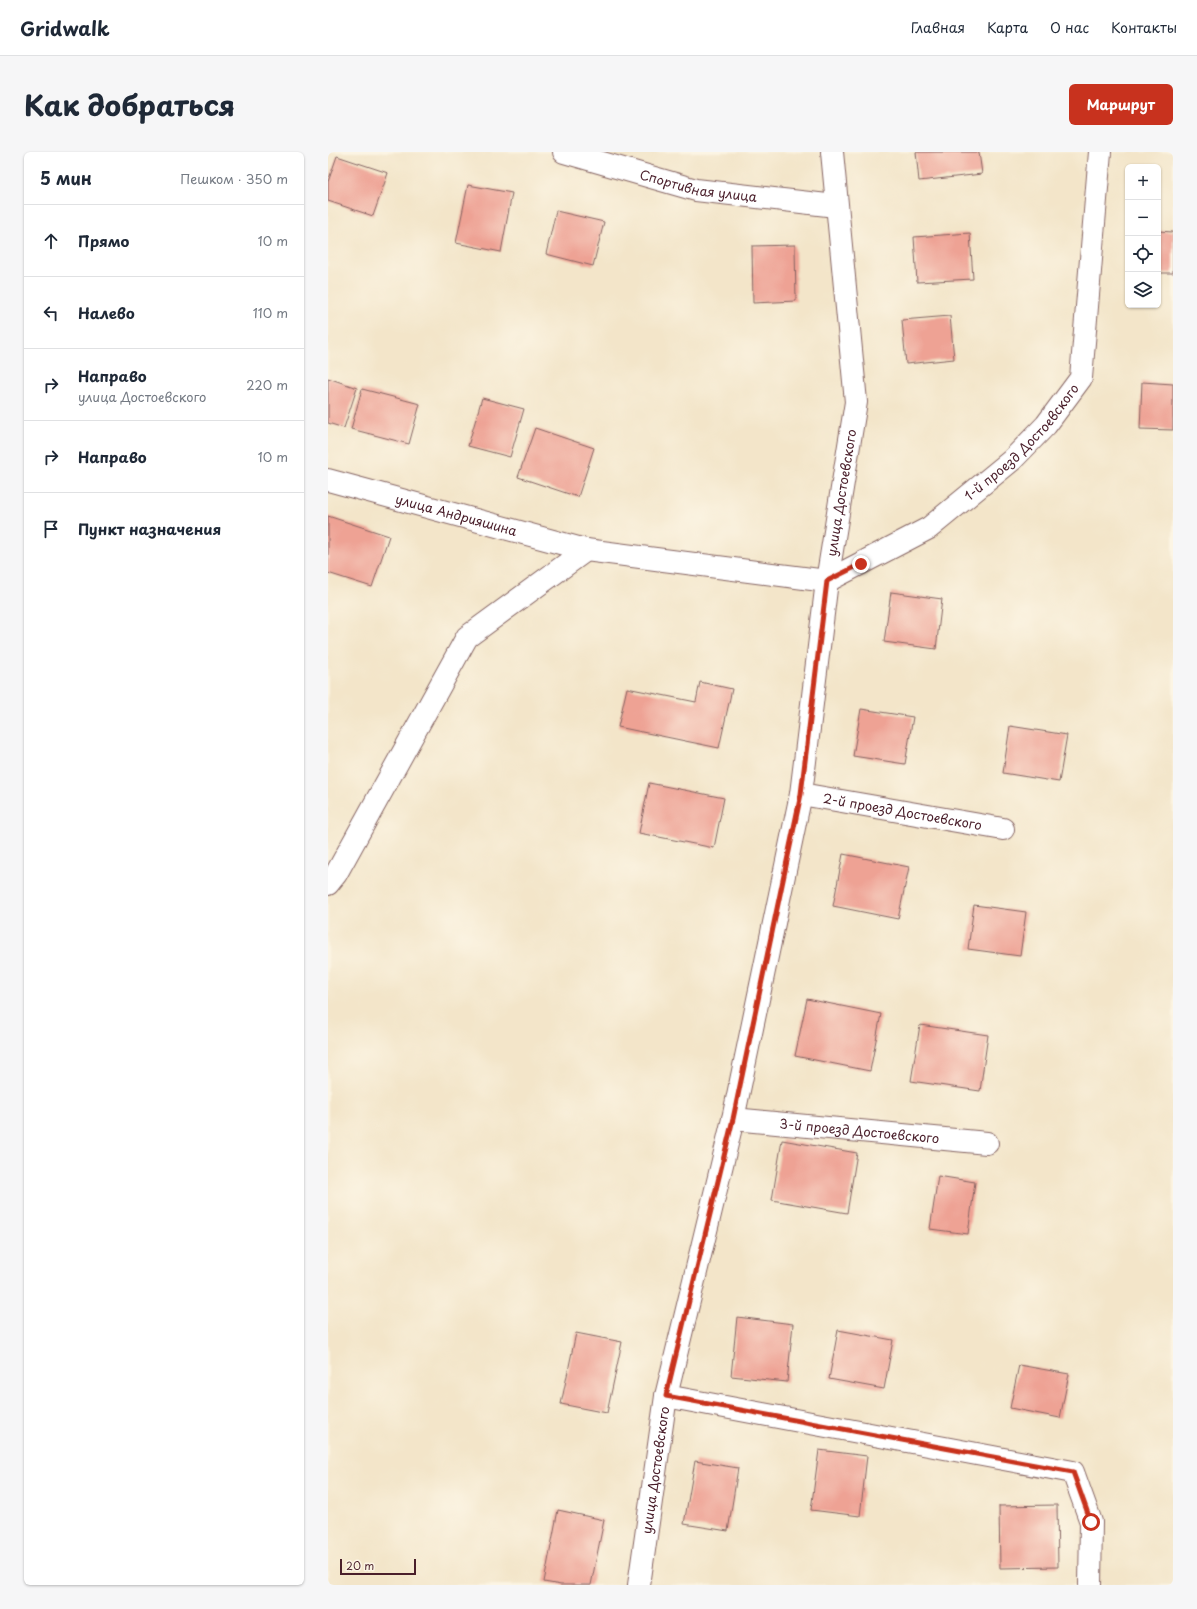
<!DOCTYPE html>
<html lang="ru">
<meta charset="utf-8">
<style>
:root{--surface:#fff;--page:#f6f6f7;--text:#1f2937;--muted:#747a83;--line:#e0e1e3;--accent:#c8321e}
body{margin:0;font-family:"Playpen Sans",sans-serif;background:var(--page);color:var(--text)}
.controls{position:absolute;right:12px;top:12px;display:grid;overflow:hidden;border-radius:6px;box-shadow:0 1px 3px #0004}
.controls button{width:36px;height:36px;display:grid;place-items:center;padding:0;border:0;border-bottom:1px solid var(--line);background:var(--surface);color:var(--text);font:20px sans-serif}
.scale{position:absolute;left:12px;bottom:10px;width:76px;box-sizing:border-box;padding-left:4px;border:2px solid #4a1f2b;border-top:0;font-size:11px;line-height:14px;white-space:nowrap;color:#4a1f2b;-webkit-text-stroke:3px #fcf5e5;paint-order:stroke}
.stop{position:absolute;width:12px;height:12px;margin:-9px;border:3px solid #c8321e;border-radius:50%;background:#fff}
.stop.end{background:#c8321e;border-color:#fff;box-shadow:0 1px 4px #0008}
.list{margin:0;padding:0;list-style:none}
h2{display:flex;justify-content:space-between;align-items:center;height:52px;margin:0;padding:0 16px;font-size:17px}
h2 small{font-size:13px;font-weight:400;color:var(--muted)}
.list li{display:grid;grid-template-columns:26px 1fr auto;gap:12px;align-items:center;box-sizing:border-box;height:72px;padding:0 16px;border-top:1px solid var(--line)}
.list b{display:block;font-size:15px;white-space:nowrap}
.list p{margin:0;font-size:13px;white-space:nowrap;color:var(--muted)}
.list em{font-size:13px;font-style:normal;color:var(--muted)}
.icon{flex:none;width:22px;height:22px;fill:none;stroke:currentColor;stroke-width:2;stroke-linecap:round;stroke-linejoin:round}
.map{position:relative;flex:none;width:845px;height:1433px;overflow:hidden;border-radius:6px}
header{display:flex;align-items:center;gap:24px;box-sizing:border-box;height:56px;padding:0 20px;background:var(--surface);border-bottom:1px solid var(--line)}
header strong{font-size:19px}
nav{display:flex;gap:22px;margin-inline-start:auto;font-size:14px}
.intro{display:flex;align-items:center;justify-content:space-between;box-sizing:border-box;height:96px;padding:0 24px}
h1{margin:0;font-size:28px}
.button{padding:10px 18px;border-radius:6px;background:var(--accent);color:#fff;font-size:14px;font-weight:700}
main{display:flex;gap:24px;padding:0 24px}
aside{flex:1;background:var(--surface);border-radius:6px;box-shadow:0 1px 3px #0004}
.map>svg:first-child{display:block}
</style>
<header>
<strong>Gridwalk</strong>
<nav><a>Главная</a><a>Карта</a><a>О нас</a><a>Контакты</a></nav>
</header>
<div class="intro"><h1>Как добраться</h1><a class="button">Маршрут</a></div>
<main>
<aside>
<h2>5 мин<small>Пешком · 350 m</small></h2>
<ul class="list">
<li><svg class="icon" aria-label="ahead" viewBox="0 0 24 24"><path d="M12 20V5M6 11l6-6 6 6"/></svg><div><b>Прямо</b></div><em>10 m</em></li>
<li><svg class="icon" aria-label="left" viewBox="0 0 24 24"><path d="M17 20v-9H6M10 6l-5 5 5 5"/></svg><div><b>Налево</b></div><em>110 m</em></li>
<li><svg class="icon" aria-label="right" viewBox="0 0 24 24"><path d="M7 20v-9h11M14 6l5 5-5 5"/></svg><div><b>Направо</b><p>улица Достоевского</p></div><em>220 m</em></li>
<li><svg class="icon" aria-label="right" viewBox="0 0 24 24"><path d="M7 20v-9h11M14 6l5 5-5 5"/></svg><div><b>Направо</b></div><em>10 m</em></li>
<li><svg class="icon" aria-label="arrive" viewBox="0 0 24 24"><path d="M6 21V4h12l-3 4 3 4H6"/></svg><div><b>Пункт назначения</b></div></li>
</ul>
</aside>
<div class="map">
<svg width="845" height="1433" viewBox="0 0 845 1433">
<rect width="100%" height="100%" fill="#fcf5e5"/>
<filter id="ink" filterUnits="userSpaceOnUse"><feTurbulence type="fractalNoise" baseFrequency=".025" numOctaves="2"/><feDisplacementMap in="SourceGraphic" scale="8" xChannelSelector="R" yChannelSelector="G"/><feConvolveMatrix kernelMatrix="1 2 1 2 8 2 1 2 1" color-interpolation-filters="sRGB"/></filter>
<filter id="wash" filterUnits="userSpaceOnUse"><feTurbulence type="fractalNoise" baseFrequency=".012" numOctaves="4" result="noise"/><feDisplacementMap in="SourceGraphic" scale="16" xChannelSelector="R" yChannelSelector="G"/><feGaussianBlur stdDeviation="0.9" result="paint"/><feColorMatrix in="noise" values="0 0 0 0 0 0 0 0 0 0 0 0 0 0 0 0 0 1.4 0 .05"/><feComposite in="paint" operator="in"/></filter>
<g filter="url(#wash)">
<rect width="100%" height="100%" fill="#f3e5c9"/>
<g id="blocks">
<!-- building -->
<path fill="#eea294" d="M588 0H651L654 22 591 29Z
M9 4 60 21 45 64 0 49V30Z
M140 33 184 41 173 100 128 91Z
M228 59 276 70 265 114 218 102Z
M830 79 845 80V121H830Z
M642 81 645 127 589 130 586 85Z
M467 93 468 149 425 151 424 94Z
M622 164 626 207 578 212 574 168Z
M0 226 29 236 16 276 0 271Z
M814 230 845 232V278L812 277Z
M34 237 92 252 81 292 23 277Z
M154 246 196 257 182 305 140 294Z
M207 276 266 296 250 345 190 325Z
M0 364 61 384 44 435 0 421Z
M563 440 614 447 608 497 556 490Z
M372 530 404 537 391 596 290 575 299 536 368 550Z
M533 557 585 565 577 612 525 604Z
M682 574 739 583 731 630 675 621Z
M321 631 396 646 386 696 311 681Z
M515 702 581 715 570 767 505 754Z
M646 753 698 760 692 804 640 797Z
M479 847 553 862 542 919 467 904Z
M592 873 660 883 652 939 583 929Z
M454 988 529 1001 519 1061 444 1048Z
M610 1024 647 1030 640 1082 602 1077Z
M409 1165 465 1172 459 1230 403 1224Z
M510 1178 565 1188 556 1237 501 1227Z
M248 1181 294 1190 279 1261 233 1252Z
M691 1213 741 1222 732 1266 682 1256Z
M491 1298 539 1304 532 1364 483 1358Z
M367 1309 410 1316 400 1379 356 1372Z
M729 1353 730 1415 672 1416 671 1354Z
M230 1358 276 1368 263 1433H233L216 1430Z"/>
</g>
</g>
<g filter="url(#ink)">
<use href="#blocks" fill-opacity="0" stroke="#856462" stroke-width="1"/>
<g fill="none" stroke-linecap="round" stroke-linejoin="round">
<defs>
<g id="street">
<path id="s1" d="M236 0 368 38 508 54"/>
<path id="s2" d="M0 328 258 398 499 429 601 376 684 308 718 273 753 226 772 0"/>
<path id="s3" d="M473 642 675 677"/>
<path d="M0 732 8 722 139 485 258 398"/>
<path id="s4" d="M405 967 659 991"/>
<path d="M338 1244 745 1320 763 1370 762 1433"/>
<path id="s5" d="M311 1433 338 1244 405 967 473 642 499 429 528 250 504 0"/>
</g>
</defs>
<!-- street casing -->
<use href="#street" stroke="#856462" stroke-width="24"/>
<!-- street -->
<use href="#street" stroke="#fff" stroke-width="22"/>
</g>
</g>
<g fill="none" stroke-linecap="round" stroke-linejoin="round" filter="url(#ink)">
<!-- route -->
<path stroke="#c8321e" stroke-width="5" d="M533 412 499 429 473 642 405 967 338 1244 745 1320 763 1370"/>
</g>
<g text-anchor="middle" stroke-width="3" stroke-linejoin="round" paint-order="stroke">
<!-- street labels -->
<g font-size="13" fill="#4a1f2b" stroke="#fcf5e5">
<text dy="5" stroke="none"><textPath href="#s1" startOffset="139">Спортивная улица</textPath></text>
<text dy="5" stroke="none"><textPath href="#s2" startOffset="752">1-й проезд Достоевского</textPath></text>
<text dy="5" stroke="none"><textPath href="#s5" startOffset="1112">улица Достоевского</textPath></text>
<text dy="5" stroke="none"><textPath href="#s2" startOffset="133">улица Андрияшина</textPath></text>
<text dy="5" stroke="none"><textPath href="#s3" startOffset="103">2-й проезд Достоевского</textPath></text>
<text dy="5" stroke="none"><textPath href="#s4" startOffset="127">3-й проезд Достоевского</textPath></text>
<text dy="5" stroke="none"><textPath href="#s5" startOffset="116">улица Достоевского</textPath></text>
</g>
</g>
</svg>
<div class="controls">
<button>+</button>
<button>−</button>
<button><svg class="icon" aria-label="locate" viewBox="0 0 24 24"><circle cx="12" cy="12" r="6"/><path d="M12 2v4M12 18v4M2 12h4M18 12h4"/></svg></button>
<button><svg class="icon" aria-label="layers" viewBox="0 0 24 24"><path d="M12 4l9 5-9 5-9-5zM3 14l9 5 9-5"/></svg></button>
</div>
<div class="scale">20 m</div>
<div class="stop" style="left:763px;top:1370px"></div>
<div class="stop end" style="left:533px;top:412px"></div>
</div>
</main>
